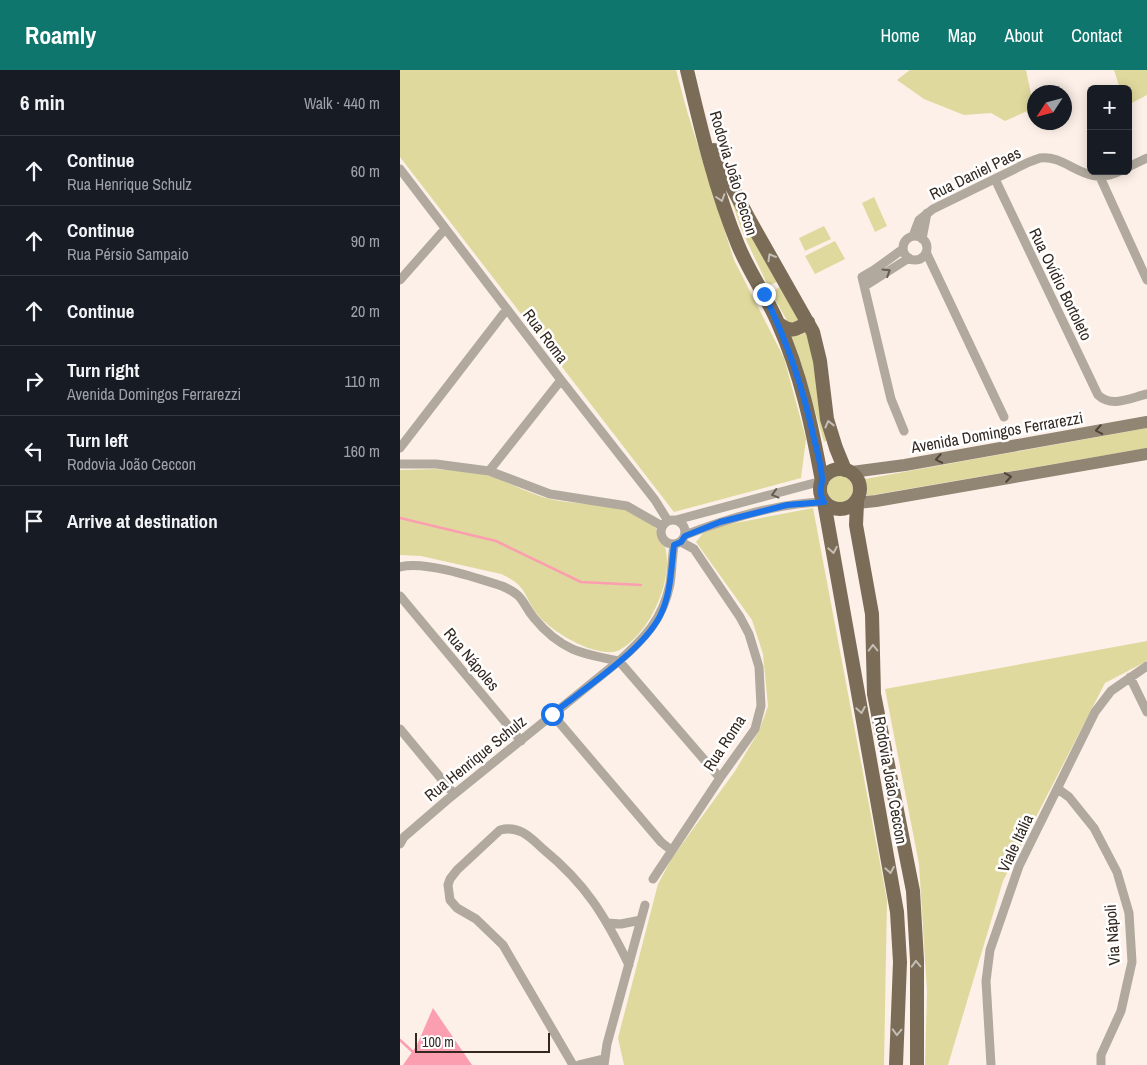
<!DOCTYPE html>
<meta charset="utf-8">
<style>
:root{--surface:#171b24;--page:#242831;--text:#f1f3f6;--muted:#9ea1a6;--line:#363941;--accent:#0f766e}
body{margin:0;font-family:"Archivo Narrow",sans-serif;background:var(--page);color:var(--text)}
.controls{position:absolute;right:15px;top:15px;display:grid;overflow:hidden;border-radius:8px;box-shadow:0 2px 12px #0003}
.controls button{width:45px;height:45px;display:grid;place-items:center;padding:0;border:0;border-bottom:1px solid var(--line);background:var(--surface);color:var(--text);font:25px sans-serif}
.compass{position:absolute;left:627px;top:15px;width:45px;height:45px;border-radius:50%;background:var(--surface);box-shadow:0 2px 12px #0003;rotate:234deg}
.scale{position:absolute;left:15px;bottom:12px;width:135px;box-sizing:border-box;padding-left:5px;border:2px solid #332820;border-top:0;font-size:14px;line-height:18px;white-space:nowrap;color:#332820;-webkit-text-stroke:4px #fff;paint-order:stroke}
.stop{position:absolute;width:15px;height:15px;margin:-11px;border:4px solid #1a73e8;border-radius:50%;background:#fff}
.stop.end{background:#1a73e8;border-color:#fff;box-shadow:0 1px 5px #0008}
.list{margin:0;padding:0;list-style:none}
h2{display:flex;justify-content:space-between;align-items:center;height:65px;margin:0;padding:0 20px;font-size:21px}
h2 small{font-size:16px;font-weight:400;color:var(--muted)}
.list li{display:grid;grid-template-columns:32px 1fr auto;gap:15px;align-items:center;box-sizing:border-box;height:70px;padding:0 20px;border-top:1px solid var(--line)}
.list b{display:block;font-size:19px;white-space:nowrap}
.list p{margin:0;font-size:16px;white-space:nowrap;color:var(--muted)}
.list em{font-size:16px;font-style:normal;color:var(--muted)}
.icon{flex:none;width:28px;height:28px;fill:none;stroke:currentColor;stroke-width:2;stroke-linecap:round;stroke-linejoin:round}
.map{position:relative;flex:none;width:747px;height:995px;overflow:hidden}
header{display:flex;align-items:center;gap:30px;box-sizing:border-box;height:70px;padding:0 25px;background:var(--accent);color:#fff}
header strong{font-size:24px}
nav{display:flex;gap:28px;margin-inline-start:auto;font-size:18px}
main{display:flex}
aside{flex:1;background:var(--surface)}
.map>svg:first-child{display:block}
</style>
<header>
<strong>Roamly</strong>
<nav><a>Home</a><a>Map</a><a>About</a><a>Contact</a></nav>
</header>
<main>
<aside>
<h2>6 min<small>Walk · 440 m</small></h2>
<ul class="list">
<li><svg class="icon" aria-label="ahead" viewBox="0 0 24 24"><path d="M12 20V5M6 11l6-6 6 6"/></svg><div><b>Continue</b><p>Rua Henrique Schulz</p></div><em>60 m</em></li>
<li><svg class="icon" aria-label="ahead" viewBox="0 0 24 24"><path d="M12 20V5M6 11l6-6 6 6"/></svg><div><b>Continue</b><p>Rua Pérsio Sampaio</p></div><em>90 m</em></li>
<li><svg class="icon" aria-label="ahead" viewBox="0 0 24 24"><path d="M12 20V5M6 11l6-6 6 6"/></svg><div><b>Continue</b></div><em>20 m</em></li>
<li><svg class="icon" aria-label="right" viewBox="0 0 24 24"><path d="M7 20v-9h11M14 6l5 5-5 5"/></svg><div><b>Turn right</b><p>Avenida Domingos Ferrarezzi</p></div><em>110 m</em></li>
<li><svg class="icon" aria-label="left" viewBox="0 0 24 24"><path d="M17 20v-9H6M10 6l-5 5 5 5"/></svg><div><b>Turn left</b><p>Rodovia João Ceccon</p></div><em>160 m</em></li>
<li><svg class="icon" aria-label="arrive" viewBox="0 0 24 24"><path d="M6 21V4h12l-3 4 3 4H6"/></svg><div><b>Arrive at destination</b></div></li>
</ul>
</aside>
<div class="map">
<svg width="747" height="995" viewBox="0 0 747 995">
<rect width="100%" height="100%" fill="#fcf0e8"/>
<!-- green -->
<path fill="#dfd99e" d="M0 0H276L287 41 334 190 384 288 406 369 401 408 274 442 0 87Z
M510 0H626L634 38 605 51 591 43 564 45 524 29 497 10Z
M714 0H747V25L728 35V19H720Z
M326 115 379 211 368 216 342 161Z
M474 127 487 156 475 162 462 133Z
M424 156 431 169 405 181 399 168Z
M435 171 445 189 415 204 405 186Z
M379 217 383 218 401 252 389 254 373 226 375 220Z
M409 258 427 370 424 372 402 296 388 265H401Z
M747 358V378L467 426 465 409Z
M36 399C55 401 75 401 93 407 112 414 130 424 150 429 183 437 233 430 257 460 283 492 254 560 221 579 214 584 203 582 195 580 178 576 149 559 138 545 122 524 128 516 101 504L21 486 0 485V400Z
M427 419a13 13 0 1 1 26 0a13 13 0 1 1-26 0Z
M413 438 487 830 484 995H224L218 968 258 814 272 788 335 701 359 661 368 636 363 584 352 550 296 472 303 463 325 455Z
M747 571V591L705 613 603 811 548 995H525L527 921 519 794 485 619Z"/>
<!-- water -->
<path fill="#fa9eb0" d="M33 938 72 995H3L17 975Z"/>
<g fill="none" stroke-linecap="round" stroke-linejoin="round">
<!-- stream -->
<path stroke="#fa9eb0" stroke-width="2.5" d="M0 448 96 471 181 512 241 515
M0 970 13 982"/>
<!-- street -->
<path stroke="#b1a99d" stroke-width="9" d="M728 97 747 88
M0 99 161 310 255 430 268 451
M700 107 747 210
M595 109 698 325C712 338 730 328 747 324
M513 166 519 150 533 139 629 92C632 91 637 89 640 88 668 84 685 119 720 101
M503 178a12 12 0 1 1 24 0a12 12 0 1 1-24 0Z
M522 169 527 143
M503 179 474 200 462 207 491 329 504 361
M526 182 604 347
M0 210 45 159
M465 216 509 188
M0 378 107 239
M0 394H36L89 401 150 424 227 436 262 456
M89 401 161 310
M261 462a12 12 0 1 1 24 0a12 12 0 1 1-24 0Z
M276 450 422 411
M285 465C329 448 377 433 424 432
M0 497C24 490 77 508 102 516 125 526 121 532 134 548 160 580 182 584 219 591 245 568 263 549 270 514 272 501 272 488 274 475
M0 526 121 671
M730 607 747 642
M152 644 261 772 271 780
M0 659 54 724
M658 719 669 727 694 758 717 802 729 843 732 892 721 941 701 985V995
M0 774 4 767 47 730 219 591 320 708
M253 809 320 708 355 659 361 636 359 597 349 564 340 547 294 479 281 472
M208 853 221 854 241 850
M173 995 103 875 76 849 57 838 50 830 48 815 50 809 57 800 100 760C119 755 130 767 143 779 186 814 205 846 229 895
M179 995 204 989
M204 995 207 974 245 835
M591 995 586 911 590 880 619 796 695 642 711 621 747 596"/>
<!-- secondary -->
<path stroke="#918674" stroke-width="12" d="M452 402 505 395 747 352
M457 433 476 431 747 384"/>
<!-- primary -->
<path stroke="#7a6c57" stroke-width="14" d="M287 0C301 59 315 119 338 175 349 202 367 227 378 253 401 304 412 357 422 411
M314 80 320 94 349 149 413 262 420 291 427 349 436 378 445 400
M379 254C392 263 396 260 408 252
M420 419a20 20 0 1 1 40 0a20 20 0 1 1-40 0Z
M424 432 497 842 500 892 496 995
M457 433 456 455 472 544 474 624 513 821 517 890V995"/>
</g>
<!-- one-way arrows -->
<defs><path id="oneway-chevron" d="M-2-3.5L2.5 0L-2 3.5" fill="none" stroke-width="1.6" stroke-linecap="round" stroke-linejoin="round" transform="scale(1.25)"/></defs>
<g stroke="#c3bdb3">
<use href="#oneway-chevron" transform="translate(321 128) rotate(72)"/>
<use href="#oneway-chevron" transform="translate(371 187) rotate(-120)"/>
<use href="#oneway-chevron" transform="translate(429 354) rotate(-104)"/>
<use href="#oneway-chevron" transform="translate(433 480) rotate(80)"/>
<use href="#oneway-chevron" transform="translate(473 578) rotate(-91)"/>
<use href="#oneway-chevron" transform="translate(461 640) rotate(80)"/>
<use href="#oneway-chevron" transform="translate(490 800) rotate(80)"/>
<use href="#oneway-chevron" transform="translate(516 894) rotate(-92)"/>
<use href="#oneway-chevron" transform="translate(497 962) rotate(92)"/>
</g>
<g stroke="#655c52">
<use href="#oneway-chevron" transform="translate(487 202) rotate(-32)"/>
<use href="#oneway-chevron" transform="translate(375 424) rotate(165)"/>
</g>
<g stroke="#4f4439">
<use href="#oneway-chevron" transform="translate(699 360) rotate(170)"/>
<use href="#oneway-chevron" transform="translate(539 389) rotate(170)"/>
<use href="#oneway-chevron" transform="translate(608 407) rotate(-9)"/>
</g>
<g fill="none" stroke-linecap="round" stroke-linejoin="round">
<!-- route -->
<path stroke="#1a73e8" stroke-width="6" d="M152 644C184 619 242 581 260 546 271 524 271 499 274 475L281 472 285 466 320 452 387 435 424 432C419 424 421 419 422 410 422 399 417 380 414 369 403 317 387 271 364 224"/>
</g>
<g text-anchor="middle" stroke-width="5" stroke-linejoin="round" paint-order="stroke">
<!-- street labels -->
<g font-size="16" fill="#332820" stroke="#fff">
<text transform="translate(334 103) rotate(73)" y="6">Rodovia João Ceccon</text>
<text transform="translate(575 103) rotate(-26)" y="6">Rua Daniel Paes</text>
<text transform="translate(661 214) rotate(64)" y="6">Rua Ovídio Bortoleto</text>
<text transform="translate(146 266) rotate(53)" y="6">Rua Roma</text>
<text transform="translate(597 362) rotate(-10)" y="6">Avenida Domingos Ferrarezzi</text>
<text transform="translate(72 589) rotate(50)" y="6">Rua Nápoles</text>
<text transform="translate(324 673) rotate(-57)" y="6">Rua Roma</text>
<text transform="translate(75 688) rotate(-39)" y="6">Rua Henrique Schulz</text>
<text transform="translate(491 710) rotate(80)" y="6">Rodovia João Ceccon</text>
<text transform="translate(615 773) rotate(-65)" y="6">Viale Itália</text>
<text transform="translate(712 865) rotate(-94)" y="6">Via Nápoli</text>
</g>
</g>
</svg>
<div class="controls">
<button>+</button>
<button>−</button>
</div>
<svg class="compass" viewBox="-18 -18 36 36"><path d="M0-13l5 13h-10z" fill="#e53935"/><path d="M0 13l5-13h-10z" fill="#9ea1a6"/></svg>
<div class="scale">100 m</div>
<div class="stop" style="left:152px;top:644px"></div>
<div class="stop end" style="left:364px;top:224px"></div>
</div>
</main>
